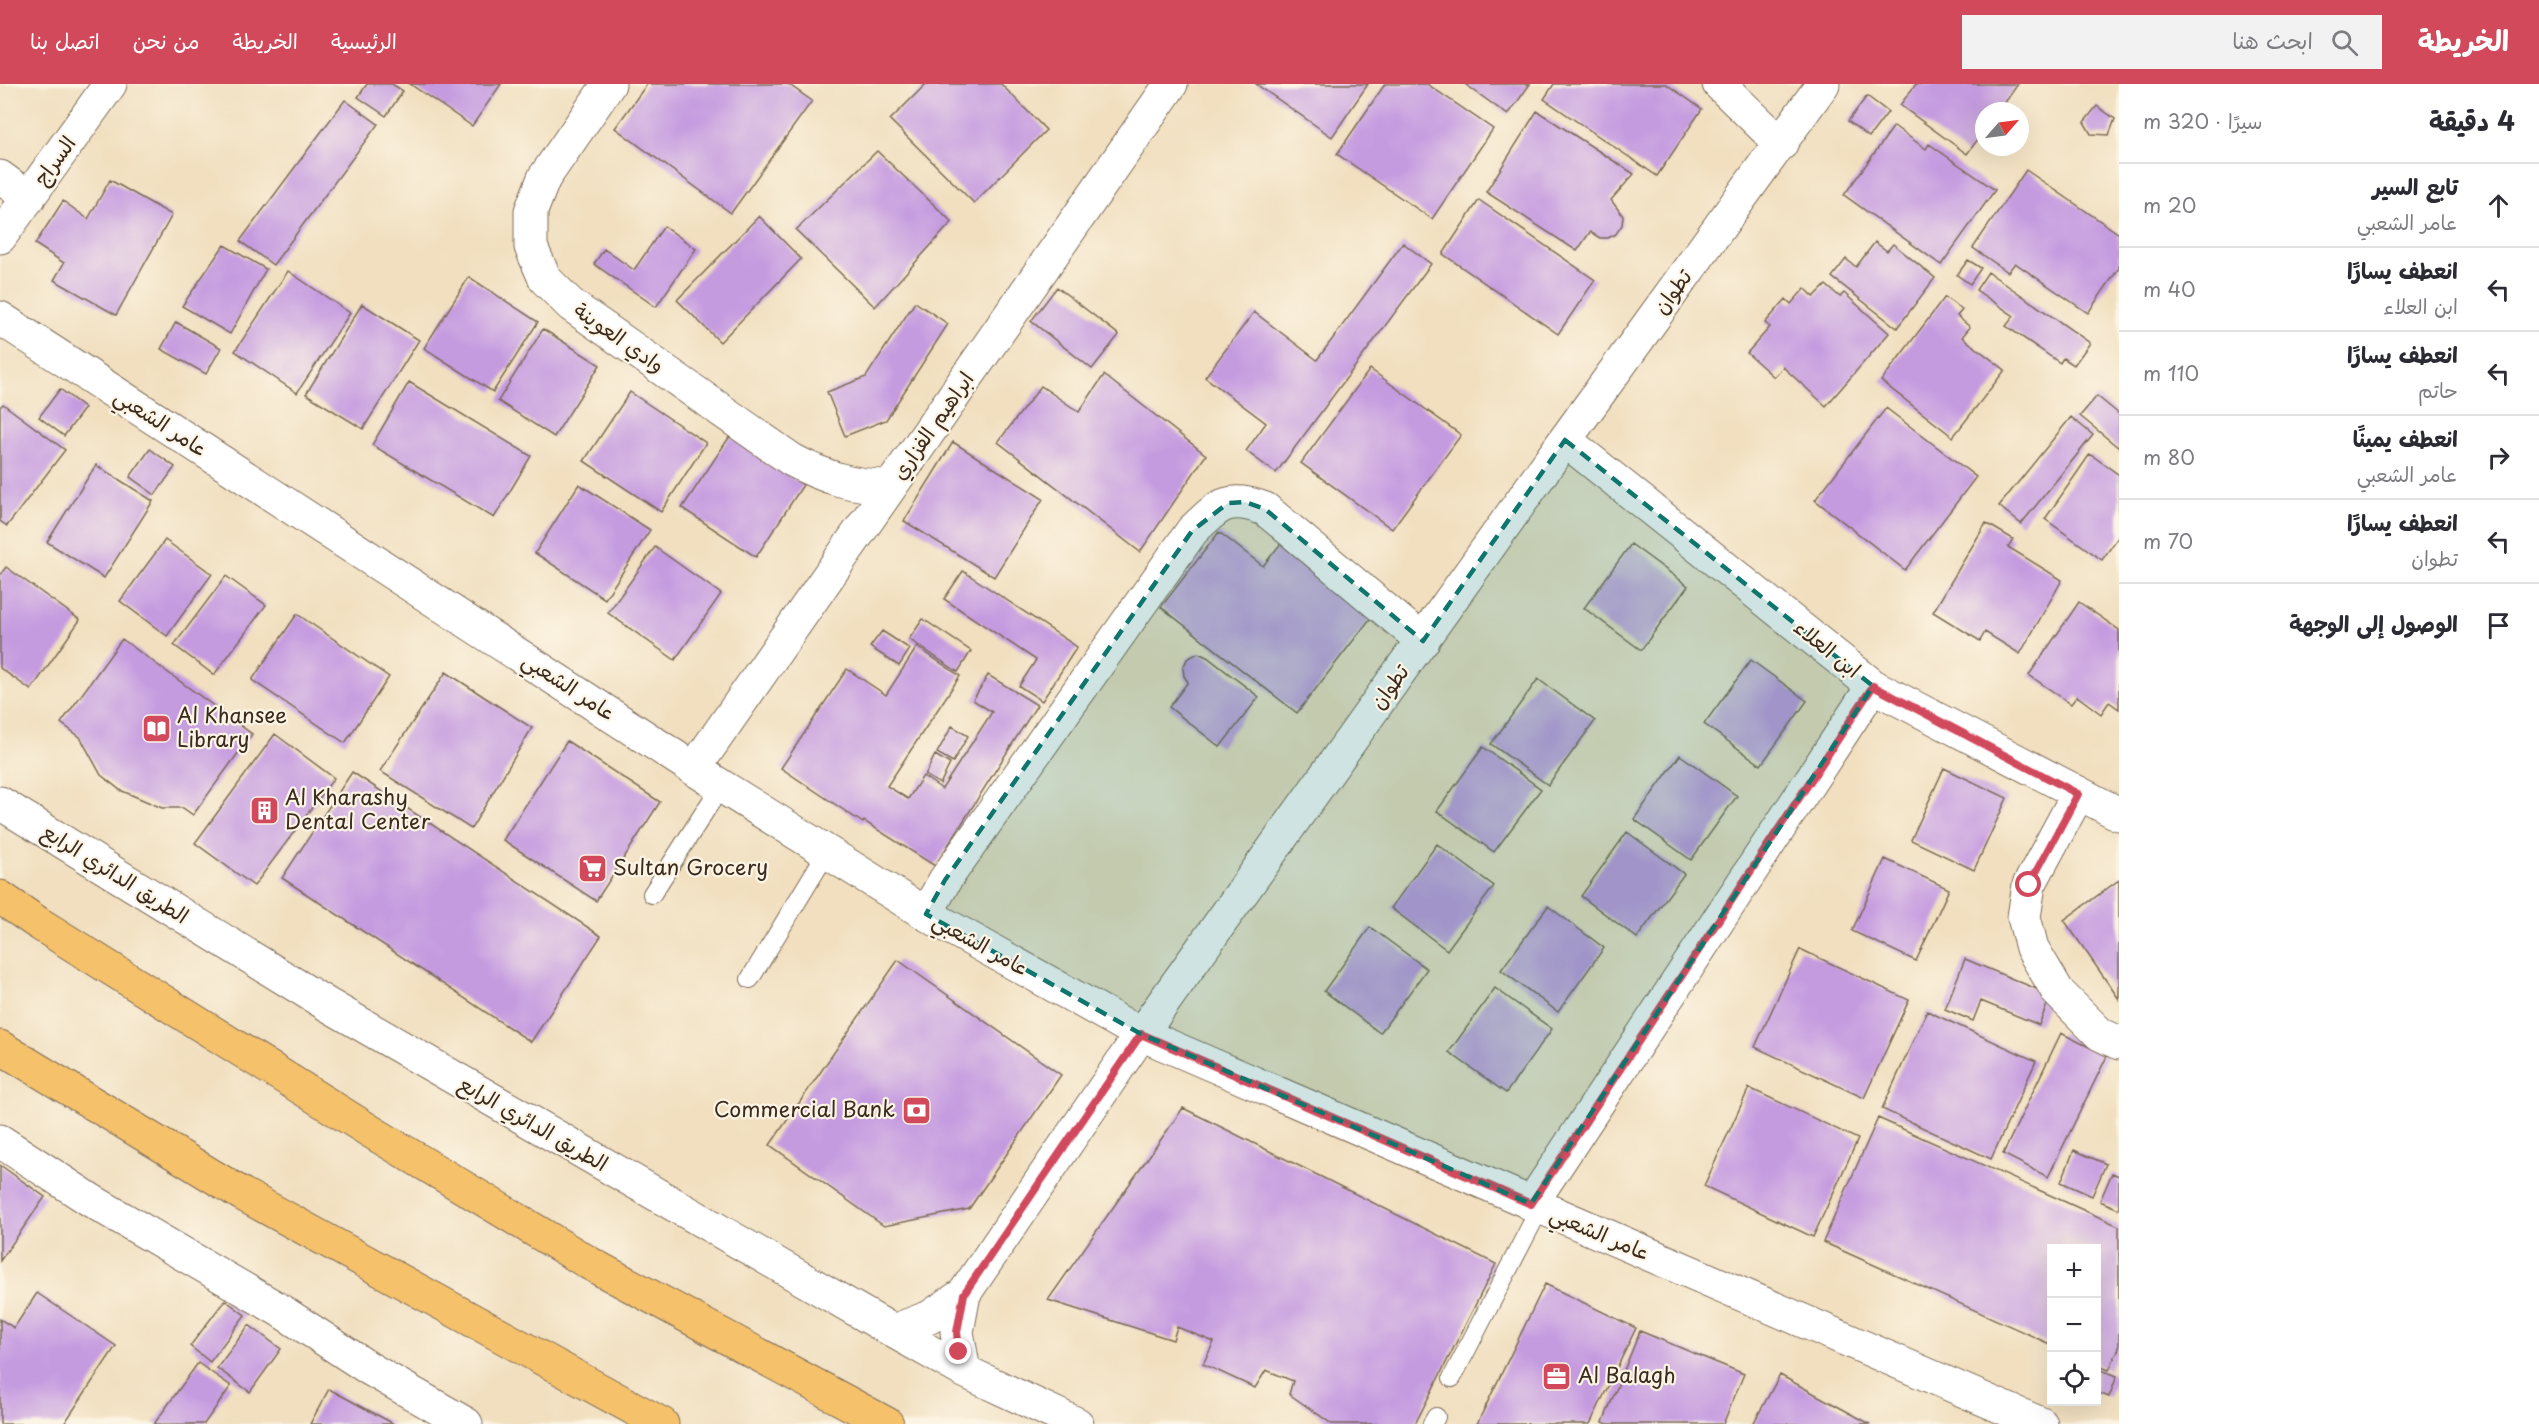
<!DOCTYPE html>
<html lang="ar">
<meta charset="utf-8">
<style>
:root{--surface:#fff;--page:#f2f2f3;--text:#2b2b33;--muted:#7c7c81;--line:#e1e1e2;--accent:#d1495b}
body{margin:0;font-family:"Playpen Sans","Playpen Sans Arabic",sans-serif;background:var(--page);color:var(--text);direction:rtl}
.controls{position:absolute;right:18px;bottom:18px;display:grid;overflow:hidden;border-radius:0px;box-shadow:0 6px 24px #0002}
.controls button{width:54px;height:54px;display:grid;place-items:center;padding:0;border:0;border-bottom:2px solid var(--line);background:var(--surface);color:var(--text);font:30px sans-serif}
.compass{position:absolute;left:1975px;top:18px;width:54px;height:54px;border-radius:50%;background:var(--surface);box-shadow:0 6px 24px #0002;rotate:62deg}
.stop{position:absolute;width:18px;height:18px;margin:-14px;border:4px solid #d1495b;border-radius:50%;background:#fff}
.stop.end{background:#d1495b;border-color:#fff;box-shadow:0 2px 6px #0008}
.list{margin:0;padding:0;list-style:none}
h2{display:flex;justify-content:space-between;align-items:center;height:78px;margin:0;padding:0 24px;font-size:26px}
h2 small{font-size:20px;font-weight:400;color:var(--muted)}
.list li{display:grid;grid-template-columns:39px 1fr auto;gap:18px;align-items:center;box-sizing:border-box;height:84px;padding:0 24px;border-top:2px solid var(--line)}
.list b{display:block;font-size:22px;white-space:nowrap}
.list p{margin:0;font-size:20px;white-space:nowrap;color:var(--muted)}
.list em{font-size:20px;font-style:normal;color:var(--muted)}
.icon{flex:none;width:33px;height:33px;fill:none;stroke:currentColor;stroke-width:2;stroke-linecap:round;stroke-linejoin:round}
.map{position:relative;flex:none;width:2119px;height:1340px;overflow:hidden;direction:ltr}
header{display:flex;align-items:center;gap:36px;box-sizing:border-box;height:84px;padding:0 30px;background:var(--accent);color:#fff}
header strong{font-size:28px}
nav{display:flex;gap:33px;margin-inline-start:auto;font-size:21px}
.search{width:420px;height:54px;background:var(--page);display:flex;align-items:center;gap:15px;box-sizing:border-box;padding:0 21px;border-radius:0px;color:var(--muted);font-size:22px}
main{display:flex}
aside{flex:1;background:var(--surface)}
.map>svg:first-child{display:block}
</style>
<header>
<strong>الخريطة</strong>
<div class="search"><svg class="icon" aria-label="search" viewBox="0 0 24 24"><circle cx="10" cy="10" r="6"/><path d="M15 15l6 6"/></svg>ابحث هنا</div>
<nav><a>الرئيسية</a><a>الخريطة</a><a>من نحن</a><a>اتصل بنا</a></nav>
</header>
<main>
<aside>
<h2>4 دقيقة<small>سيرًا · 320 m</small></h2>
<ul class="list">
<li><svg class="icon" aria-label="ahead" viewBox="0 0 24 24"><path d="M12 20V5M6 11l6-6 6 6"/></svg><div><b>تابع السير</b><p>عامر الشعبي</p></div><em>20 m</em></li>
<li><svg class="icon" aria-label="left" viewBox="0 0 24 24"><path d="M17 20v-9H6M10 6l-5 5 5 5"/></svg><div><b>انعطف يسارًا</b><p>ابن العلاء</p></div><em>40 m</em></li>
<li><svg class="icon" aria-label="left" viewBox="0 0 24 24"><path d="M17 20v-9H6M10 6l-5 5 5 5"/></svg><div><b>انعطف يسارًا</b><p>حاتم</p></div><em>110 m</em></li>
<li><svg class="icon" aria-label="right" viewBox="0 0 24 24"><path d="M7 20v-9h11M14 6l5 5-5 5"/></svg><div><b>انعطف يمينًا</b><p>عامر الشعبي</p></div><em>80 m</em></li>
<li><svg class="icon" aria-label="left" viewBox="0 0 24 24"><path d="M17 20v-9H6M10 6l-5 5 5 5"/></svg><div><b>انعطف يسارًا</b><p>تطوان</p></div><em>70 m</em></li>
<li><svg class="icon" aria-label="arrive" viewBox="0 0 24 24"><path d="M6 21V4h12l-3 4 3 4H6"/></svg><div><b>الوصول إلى الوجهة</b></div></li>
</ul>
</aside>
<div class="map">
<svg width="2119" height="1340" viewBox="0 0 2119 1340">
<rect width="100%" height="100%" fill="#fcf5e5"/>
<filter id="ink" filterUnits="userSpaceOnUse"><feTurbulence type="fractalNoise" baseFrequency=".0167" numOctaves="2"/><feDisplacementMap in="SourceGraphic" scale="12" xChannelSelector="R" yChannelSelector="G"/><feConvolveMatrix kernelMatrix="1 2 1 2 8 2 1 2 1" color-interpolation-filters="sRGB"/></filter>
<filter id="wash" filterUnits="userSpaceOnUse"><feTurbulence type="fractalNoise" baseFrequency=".008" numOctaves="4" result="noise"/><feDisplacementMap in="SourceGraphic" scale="24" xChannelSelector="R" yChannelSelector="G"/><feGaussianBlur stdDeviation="1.35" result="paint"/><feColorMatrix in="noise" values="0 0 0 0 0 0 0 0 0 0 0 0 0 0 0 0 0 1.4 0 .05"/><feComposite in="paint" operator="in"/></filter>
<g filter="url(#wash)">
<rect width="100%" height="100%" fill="#f1dfbf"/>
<g id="blocks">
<!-- building -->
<path fill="#c59be0" d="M367 0H392L403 7 386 32 358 13Z
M410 0H501L472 42Z
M647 0H788L812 17 731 129 615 44Z
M926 0H1001L1046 46 974 119 890 36Z
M1256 0H1368L1332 53Z
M1385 0H1427L1493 45 1432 135 1337 70Z
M1465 0H1530L1508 31Z
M1554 0H1666L1702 25 1657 92 1544 15Z
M1916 0H2018L1999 27H1984V47L1967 70 1900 21Z
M1867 12 1888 28 1869 53 1848 37Z
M345 16 378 40 273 181 240 157Z
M2097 22 2115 35 2109 51 2091 50 2084 38Z
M1537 27 1634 90 1611 116 1623 132 1622 141 1616 150 1608 154H1600L1590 148 1577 167 1486 108Z
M1894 42 1926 65 1929 60 1995 106 1941 181 1844 111Z
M877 67 952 138 875 223 796 146Z
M2026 86 2119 150V184L2088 229 2015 179 2008 188 1973 164Z
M110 96 172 131 116 231 54 196 64 179 35 160 63 117 88 135Z
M1479 116 1595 196 1558 250 1443 170Z
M759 132 801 175 720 258 677 216Z
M664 142 696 165 656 223 594 180 604 165 634 186Z
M1875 158 1887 167 1893 160 1935 194 1897 244 1832 193 1846 175 1856 183Z
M1403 159 1431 180 1276 389 1246 367 1266 339 1205 293 1254 228 1317 276Z
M224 161 266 185 230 250 182 222Z
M1968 176 1981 184 1970 200 1957 191Z
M288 187 350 229 297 309 235 267Z
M1988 188 2090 259 2074 281 2063 274 2060 279 2006 242 2014 232 1976 206Z
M469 193 538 238 493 308 424 264Z
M1826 201 1840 213 1844 209 1889 249 1826 322 1783 283 1774 293 1747 269 1770 243 1765 239 1786 215 1791 220 1805 204 1814 213Z
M1057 203 1119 251 1092 285 1031 237Z
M1945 213 1962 226 1957 232 1970 243 1962 253 2005 286 1953 353 1881 297Z
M915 218 948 240 886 336 845 352 827 308 866 293Z
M362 220 419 256 363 345 306 310Z
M176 238 221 264 206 290 161 265Z
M543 245 600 281 554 353 498 317Z
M1370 285 1461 351 1392 445 1301 379Z
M1104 291 1206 371 1140 468 998 358 1041 302 1079 328Z
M409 298 531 372 494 434 372 361Z
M60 305 85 324 64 352 39 333Z
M630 308 706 359 661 428 584 377Z
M2097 312 2119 330V364L2080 332Z
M3 320 65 366 7 442 0 437V323Z
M1886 324 1976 393 1905 486 1815 416Z
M2071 333 2093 351 2021 440 1999 422Z
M730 352 803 401 756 473 682 424Z
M953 358 1043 415 994 493 904 437Z
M150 365 175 383 155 411 130 393Z
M2090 370 2119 391V452L2102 476 2045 435Z
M96 381 153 417 104 494 47 458Z
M579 400 650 446 605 515 535 469Z
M1986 439 2013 455 2008 463 2062 496 2020 570 1985 548 1980 557 1933 528Z
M1219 448 1263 482 1282 458 1374 530 1297 629 1161 523Z
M165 456 212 490 167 552 120 517Z
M1631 460 1688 502 1641 566 1584 524Z
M655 463 721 510 675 576 608 529Z
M6 483 80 536 31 606 0 584V491Z
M963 487 1077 563 1042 617 1019 602 1036 576 944 515Z
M226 492 266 521 214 591 174 561Z
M2079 518 2119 546V625L2109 618 2101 630 2077 612 2071 620 2029 591Z
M297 530 389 593 345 659 252 596Z
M923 535 971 567 958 588 909 555Z
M882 547 910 565 899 582 870 563Z
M122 555 252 650 193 731 183 724H162L120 706 101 691 80 653 61 639Z
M917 563 960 592 887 702 908 715 923 692 942 705 992 628 973 616 988 591 1037 621 935 782 864 737 863 739 781 684 847 585 886 611Z
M1198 569 1207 573 1259 613 1220 663 1169 623 1188 598 1184 592 1183 584 1187 575Z
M1751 576 1807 617 1761 681 1704 640Z
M446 588 532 644 471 745 380 687Z
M1538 595 1595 637 1548 701 1491 660Z
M952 642 968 652 953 678 937 669Z
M275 650 334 694 254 802 195 759Z
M567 657 660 718 596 817 503 756Z
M1483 663 1541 705 1494 768 1437 727Z
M935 671 950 680 940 700 925 691Z
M1680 671 1737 712 1691 776 1634 735Z
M1944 684 2007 714 1974 786 1911 756Z
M352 688 601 852 531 958 282 794Z
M1627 748 1684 790 1637 854 1581 812Z
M1437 760 1494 802 1447 866 1391 824Z
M1885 775 1949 805 1916 877 1852 847Z
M2119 796V915L2064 836Z
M1548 822 1604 864 1558 928 1501 886Z
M1370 843 1427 885 1380 949 1324 907Z
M1800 865 1909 916 1864 1014 1755 963Z
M1965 875 2051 911 2039 941 1981 917 1973 937 1945 925Z
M898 876 1061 991 969 1125 884 1142 770 1061Z
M1495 904 1552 945 1506 1009 1449 968Z
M1927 927 2036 977 1991 1075 1882 1025Z
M2061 949 2107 972 2048 1093 2003 1070Z
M1749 1004 1858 1055 1813 1153 1704 1102Z
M1183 1024 1496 1180 1415 1340H1332L1289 1310 1293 1297 1266 1286 1255 1304 1203 1280 1214 1258 1177 1243 1173 1256 1048 1216Z
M1878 1034 2119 1142V1264L2109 1286 2096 1281V1164H2052V1261L1823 1158Z
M2074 1066 2106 1080 2092 1112 2061 1098Z
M0 1081 45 1113 0 1177Z
M2112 1089 2119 1092V1125L2100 1117Z
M1545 1200 1636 1244 1590 1340H1477Z
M37 1209 116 1262 64 1340H0V1235L14 1244Z
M225 1216 245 1231 210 1278 190 1262Z
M249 1241 281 1265 250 1308 217 1284Z
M1640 1247 1744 1290 1723 1340H1608L1603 1338Z
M198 1279 231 1302 204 1340H154Z
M2096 1284 2117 1292 2109 1313 2096 1308Z
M1780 1291 1870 1340H1753Z
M329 1305 394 1340H310Z"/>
</g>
</g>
<g filter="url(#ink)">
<use href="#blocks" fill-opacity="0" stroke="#7b6956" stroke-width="1.5"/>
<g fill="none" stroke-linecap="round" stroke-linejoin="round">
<defs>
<path id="service" d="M652 810 721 702
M750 895 827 768
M1452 1294 1540 1124
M1432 1340 1436 1333"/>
<path id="minor" d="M609 0 544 94 531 127V163L545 195 571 221 792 376C824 393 854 403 891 402
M1719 0 1781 60
M0 93 29 114
M0 153 110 0
M0 234 694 685 827 768 926 830 1141 950 2041 1340
M1565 356 1873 602 2119 730
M694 685 1171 0
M2078 710 2029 801 2024 833 2032 864 2058 908 2100 950 2119 959
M0 719 328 921 893 1247 964 1287 1077 1340
M926 830 945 796 1192 447C1219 421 1227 411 1265 425L1423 557
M0 1057 92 1117 278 1225 370 1285 466 1340
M1531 1120 1873 602
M893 1247 930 1233 964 1210
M964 1287 957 1248 964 1210 1141 950 1565 356 1823 0"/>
<path id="primary" d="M0 813 38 839 370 1047 589 1179 887 1340
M0 963 242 1110 662 1340"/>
</defs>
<!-- service casing -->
<use href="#service" stroke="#7b6956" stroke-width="20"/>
<!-- minor casing -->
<use href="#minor" stroke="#7b6956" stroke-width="35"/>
<!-- primary casing -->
<use href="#primary" stroke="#7b6956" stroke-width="35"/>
<!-- service -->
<use href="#service" stroke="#fff" stroke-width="18"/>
<!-- minor -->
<use href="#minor" stroke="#fff" stroke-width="33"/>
<!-- primary -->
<use href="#primary" stroke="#f5c16b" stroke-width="33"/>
</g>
</g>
<g fill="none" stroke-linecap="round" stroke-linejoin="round" filter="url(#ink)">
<!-- route -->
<path stroke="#d1495b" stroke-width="8" d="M959 1268 957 1248 964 1210 1141 950 1531 1120 1873 602 2078 710 2029 801"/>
</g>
<!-- marked area -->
<path fill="#0f766e" fill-opacity="0.2" stroke="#0f766e" stroke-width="4.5" stroke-dasharray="12 8" stroke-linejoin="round" d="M1565 356 1873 602 1531 1120 1141 950 926 830 945 796 1192 447 1228 419 1245 418 1265 425 1423 557Z"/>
<!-- icons -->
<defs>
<symbol id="library-square" viewBox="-11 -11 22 22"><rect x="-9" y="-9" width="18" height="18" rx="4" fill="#d1495b" stroke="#fcf5e5"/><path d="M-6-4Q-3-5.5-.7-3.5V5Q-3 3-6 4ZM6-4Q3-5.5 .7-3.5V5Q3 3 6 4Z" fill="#fff"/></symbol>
<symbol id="building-square" viewBox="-11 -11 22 22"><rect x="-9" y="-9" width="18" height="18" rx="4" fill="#d1495b" stroke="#fcf5e5"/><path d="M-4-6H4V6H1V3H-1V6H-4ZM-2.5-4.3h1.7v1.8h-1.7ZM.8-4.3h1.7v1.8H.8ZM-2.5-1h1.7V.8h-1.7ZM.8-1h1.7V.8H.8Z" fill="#fff"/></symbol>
<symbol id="supermarket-square" viewBox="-11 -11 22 22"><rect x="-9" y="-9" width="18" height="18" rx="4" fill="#d1495b" stroke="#fcf5e5"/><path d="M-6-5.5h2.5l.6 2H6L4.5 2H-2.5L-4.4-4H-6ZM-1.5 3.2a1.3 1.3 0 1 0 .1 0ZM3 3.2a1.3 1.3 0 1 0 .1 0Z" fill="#fff"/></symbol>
<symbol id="bank-square" viewBox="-11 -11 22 22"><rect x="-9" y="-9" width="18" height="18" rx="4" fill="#d1495b" stroke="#fcf5e5"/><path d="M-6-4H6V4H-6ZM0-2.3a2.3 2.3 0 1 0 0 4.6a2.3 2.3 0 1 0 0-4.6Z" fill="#fff"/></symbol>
<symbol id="office-square" viewBox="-11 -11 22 22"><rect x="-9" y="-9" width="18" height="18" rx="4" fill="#d1495b" stroke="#fcf5e5"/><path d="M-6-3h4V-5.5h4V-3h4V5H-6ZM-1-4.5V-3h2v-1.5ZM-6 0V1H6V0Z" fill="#fff"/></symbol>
</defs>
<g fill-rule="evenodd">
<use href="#library-square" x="140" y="628" width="33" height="33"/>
<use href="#building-square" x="248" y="710" width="33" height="33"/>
<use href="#supermarket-square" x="576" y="768" width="33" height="33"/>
<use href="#bank-square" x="900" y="1010" width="33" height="33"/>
<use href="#office-square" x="1540" y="1276" width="33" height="33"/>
</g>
<g text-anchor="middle" stroke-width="4.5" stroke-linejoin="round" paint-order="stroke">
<!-- street labels -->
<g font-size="21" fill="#3b2a1e" stroke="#fcf5e5">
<text transform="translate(55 77) rotate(-54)" y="7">السراج</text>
<text transform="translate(1673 208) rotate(-54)" y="7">تطوان</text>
<text transform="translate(619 254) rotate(35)" y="7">وادي العوينة</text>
<text transform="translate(161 339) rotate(33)" y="7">عامر الشعبي</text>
<text transform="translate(933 342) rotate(-55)" y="7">ابراهيم الفزاري</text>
<text transform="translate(1827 565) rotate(39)" y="7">ابن العلاء</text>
<text transform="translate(569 603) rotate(33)" y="7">عامر الشعبي</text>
<text transform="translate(1390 603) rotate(-54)" y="7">تطوان</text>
<text transform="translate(115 790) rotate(32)" y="7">الطريق الدائري الرابع</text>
<text transform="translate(981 861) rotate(29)" y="7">عامر الشعبي</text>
<text transform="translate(533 1040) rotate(30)" y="7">الطريق الدائري الرابع</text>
<text transform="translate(1600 1150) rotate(23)" y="7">عامر الشعبي</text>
</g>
<!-- poi labels -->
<g font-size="21" fill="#3b2a1e" stroke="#fcf5e5" text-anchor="start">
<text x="177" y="639">Al Khansee<tspan x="177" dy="24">Library</tspan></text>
<text x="285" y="721">Al Kharashy<tspan x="285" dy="24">Dental Center</tspan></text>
<text x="613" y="791">Sultan Grocery</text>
<text x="895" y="1033" text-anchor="end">Commercial Bank</text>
<text x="1578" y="1299">Al Balagh</text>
</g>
</g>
</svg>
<div class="controls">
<button>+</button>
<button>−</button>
<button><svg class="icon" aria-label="locate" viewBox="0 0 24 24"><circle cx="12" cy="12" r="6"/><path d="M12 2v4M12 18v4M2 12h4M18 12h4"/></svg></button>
</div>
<svg class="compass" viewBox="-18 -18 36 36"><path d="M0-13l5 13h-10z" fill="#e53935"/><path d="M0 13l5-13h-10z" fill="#7c7c81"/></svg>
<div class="stop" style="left:2029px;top:801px"></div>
<div class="stop end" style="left:959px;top:1268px"></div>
</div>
</main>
